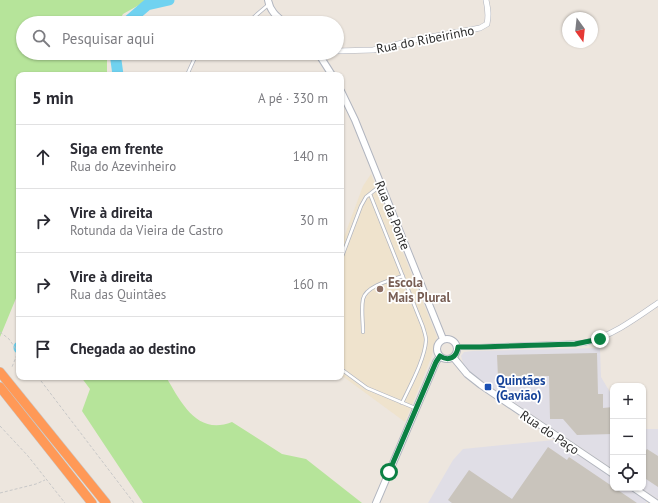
<!DOCTYPE html>
<html lang="pt">
<meta charset="utf-8">
<style>
:root{--surface:#fff;--page:#f2f2f3;--text:#2b2b33;--muted:#7c7c81;--line:#e1e1e2}
body{margin:0;font-family:"PT Sans",sans-serif;background:var(--page);color:var(--text)}
.controls{position:absolute;right:12px;bottom:12px;display:grid;overflow:hidden;border-radius:8px;box-shadow:0 1px 3px #0004}
.controls button{width:36px;height:36px;display:grid;place-items:center;padding:0;border:0;border-bottom:1px solid var(--line);background:var(--surface);color:var(--text);font:20px sans-serif}
.compass{position:absolute;left:562px;top:12px;width:36px;height:36px;border-radius:50%;background:var(--surface);box-shadow:0 1px 3px #0004;rotate:165deg}
.stop{position:absolute;width:12px;height:12px;margin:-9px;border:3px solid #0b8043;border-radius:50%;background:#fff}
.stop.end{background:#0b8043;border-color:#fff;box-shadow:0 1px 4px #0008}
.list{margin:0;padding:0;list-style:none}
h2{display:flex;justify-content:space-between;align-items:center;height:52px;margin:0;padding:0 16px;font-size:17px}
h2 small{font-size:13px;font-weight:400;color:var(--muted)}
.list li{display:grid;grid-template-columns:26px 1fr auto;gap:12px;align-items:center;box-sizing:border-box;height:64px;padding:0 16px;border-top:1px solid var(--line)}
.list b{display:block;font-size:15px;white-space:nowrap}
.list p{margin:0;font-size:13px;white-space:nowrap;color:var(--muted)}
.list em{font-size:13px;font-style:normal;color:var(--muted)}
.icon{flex:none;width:22px;height:22px;fill:none;stroke:currentColor;stroke-width:2;stroke-linecap:round;stroke-linejoin:round}
.map{position:relative;flex:none;width:658px;height:503px;overflow:hidden}
.search{position:absolute;background:var(--surface);box-shadow:0 1px 3px #0004;left:16px;top:16px;width:328px;height:44px;display:flex;align-items:center;gap:10px;box-sizing:border-box;padding:0 14px;border-radius:22px;color:var(--muted);font-size:15px}
.panel{position:absolute;background:var(--surface);box-shadow:0 1px 3px #0004;left:16px;top:72px;width:328px;height:308px;border-radius:8px}
.map>svg:first-child{display:block}
</style>
<div class="map">
<svg width="658" height="503" viewBox="0 0 658 503">
<rect width="100%" height="100%" fill="#ede6de"/>
<!-- industrial -->
<path fill="#e0dee6" d="M600 348 601 377 613 397V469L472 374 464 366 461 356 464 352 473 351Z
M643 429H658V499L641 488H643Z
M554 440 613 478V488H628L647 501 646 503H428L453 460 463 449Z"/>
<!-- education -->
<path fill="#efe3cd" d="M371 174 437 337 431 358 405 422 341 375V245L363 186Z"/>
<!-- green -->
<path fill="#b6e49a" d="M0 0H148L123 14 118 23H23V53H107V75H19V291L0 337Z
M81 377H166C181 402 197 436 232 422L282 454 306 459 362 503H143L82 411 90 389Z"/>
<g fill="none" stroke-linecap="round" stroke-linejoin="round">
<!-- river -->
<path stroke="#70d2f0" stroke-width="11" d="M126 23 147 5 169 0
M115 53 118 75
M19 348V347"/>
</g>
<!-- building -->
<path fill="#c9c4bc" d="M597 353 598 394H603V408L613 407V434L577 435 563 419H550L549 376 498 377 497 355Z
M548 447 567 460 569 457 637 503H452L448 500 469 470 512 499Z
M647 449 658 456V487L643 477V455Z"/>
<g fill="none" stroke-linecap="round" stroke-linejoin="round">
<defs>
<path id="service" d="M247 23 268 5
M187 75 197 53
M370 194 423 327C424 331 426 336 426 340 425 359 410 386 402 403
M341 259 361 206 366 197 380 186
M363 332C363 321 361 309 363 299 366 286 391 280 403 276
M341 369 367 388 415 408"/>
<path id="minor" d="M337 51 373 50 419 39 480 28 487 24C489 15 488 9 486 0
M320 56 328 53
M458 347H480L584 343C612 336 635 319 658 303"/>
<path id="tertiary" d="M268 0C270 11 276 16 285 23
M318 53 332 75
M341 91 355 120 443 339
M437 349a10 10 0 1 1 20 0a10 10 0 1 1-20 0Z
M453 357 467 374 481 385 613 474
M634 488 656 503
M376 503 436 362 440 356"/>
<path id="motorway" d="M0 372 106 503
M0 387 92 503"/>
</defs>
<!-- service casing -->
<use href="#service" stroke="#b1b5bf" stroke-width="4"/>
<!-- minor casing -->
<use href="#minor" stroke="#b1b5bf" stroke-width="6"/>
<!-- tertiary casing -->
<use href="#tertiary" stroke="#b1b5bf" stroke-width="8"/>
<!-- motorway casing -->
<use href="#motorway" stroke="#c8c8c8" stroke-width="10"/>
<!-- path -->
<path stroke="#c8c8c8" stroke-width="1" stroke-dasharray="3 2" stroke-linecap="butt" d="M0 332 9 339 18 352 12 367
M38 377 134 503
M0 426 28 456 65 503
M0 493 36 484 45 480"/>
<!-- service -->
<use href="#service" stroke="#fff" stroke-width="2.5"/>
<!-- minor -->
<use href="#minor" stroke="#fff" stroke-width="5"/>
<!-- tertiary -->
<use href="#tertiary" stroke="#fff" stroke-width="6"/>
<!-- motorway -->
<use href="#motorway" stroke="#ff9957" stroke-width="9"/>
</g>
<g fill="none" stroke-linecap="round" stroke-linejoin="round">
<!-- route -->
<path stroke="#0b8043" stroke-width="5" d="M389 472 436 362 440 356C449 362 457 357 458 347H480L575 344 600 339"/>
</g>
<!-- markers -->
<circle fill="#8d6e63" stroke="#fff" stroke-width="1.5" cx="380" cy="289" r="4"/>
<rect fill="#1a4fb4" stroke="#fff" stroke-width="1.5" x="484" y="383" width="8" height="8" rx="2"/>
<g text-anchor="middle" stroke-width="3.5" stroke-linejoin="round" paint-order="stroke">
<!-- street labels -->
<g font-size="13" fill="#2b2b2b" stroke="#fff">
<text transform="translate(425 39) rotate(-11)" y="5">Rua do Ribeirinho</text>
<text transform="translate(393 215) rotate(68)" y="5">Rua da Ponte</text>
<text transform="translate(550 432) rotate(34)" y="5">Rua do Paço</text>
</g>
<!-- education labels -->
<g font-size="13" font-weight="bold" fill="#785e54" stroke="#fff" text-anchor="start">
<text x="388" y="287">Escola<tspan x="388" dy="15">Mais Plural</tspan></text>
</g>
<!-- transit labels -->
<g font-size="13" font-weight="bold" fill="#164399" stroke="#fff" text-anchor="start">
<text x="496" y="385">Quintães<tspan x="496" dy="15">(Gavião)</tspan></text>
</g>
</g>
</svg>
<div class="controls">
<button>+</button>
<button>−</button>
<button><svg class="icon" aria-label="locate" viewBox="0 0 24 24"><circle cx="12" cy="12" r="6"/><path d="M12 2v4M12 18v4M2 12h4M18 12h4"/></svg></button>
</div>
<svg class="compass" viewBox="-18 -18 36 36"><path d="M0-13l5 13h-10z" fill="#e53935"/><path d="M0 13l5-13h-10z" fill="#7c7c81"/></svg>
<div class="stop" style="left:389px;top:472px"></div>
<div class="stop end" style="left:600px;top:339px"></div>
<div class="search"><svg class="icon" aria-label="search" viewBox="0 0 24 24"><circle cx="10" cy="10" r="6"/><path d="M15 15l6 6"/></svg>Pesquisar aqui</div>
<section class="panel">
<h2>5 min<small>A pé · 330 m</small></h2>
<ul class="list">
<li><svg class="icon" aria-label="ahead" viewBox="0 0 24 24"><path d="M12 20V5M6 11l6-6 6 6"/></svg><div><b>Siga em frente</b><p>Rua do Azevinheiro</p></div><em>140 m</em></li>
<li><svg class="icon" aria-label="right" viewBox="0 0 24 24"><path d="M7 20v-9h11M14 6l5 5-5 5"/></svg><div><b>Vire à direita</b><p>Rotunda da Vieira de Castro</p></div><em>30 m</em></li>
<li><svg class="icon" aria-label="right" viewBox="0 0 24 24"><path d="M7 20v-9h11M14 6l5 5-5 5"/></svg><div><b>Vire à direita</b><p>Rua das Quintães</p></div><em>160 m</em></li>
<li><svg class="icon" aria-label="arrive" viewBox="0 0 24 24"><path d="M6 21V4h12l-3 4 3 4H6"/></svg><div><b>Chegada ao destino</b></div></li>
</ul>
</section>
</div>
